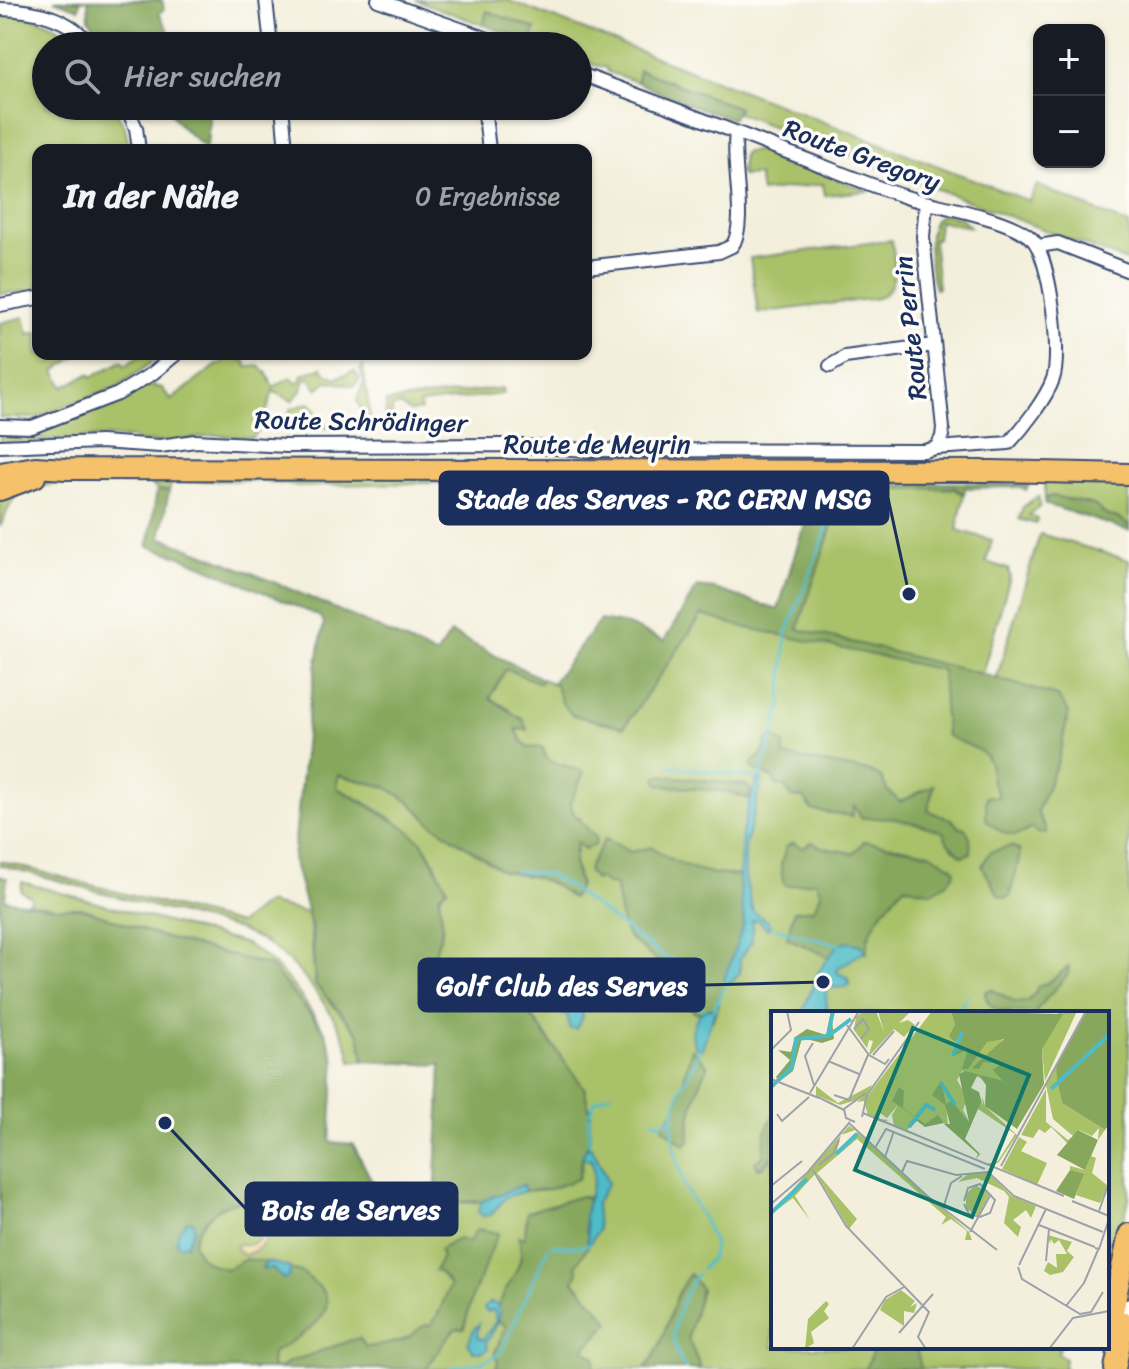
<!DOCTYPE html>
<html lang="de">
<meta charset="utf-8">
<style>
:root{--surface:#171b24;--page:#20242c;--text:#f1f3f6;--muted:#9ea1a6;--line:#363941}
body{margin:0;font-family:Sriracha,sans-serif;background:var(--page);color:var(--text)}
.controls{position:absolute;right:24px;top:24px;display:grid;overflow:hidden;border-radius:16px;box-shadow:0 2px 6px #0004}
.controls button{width:72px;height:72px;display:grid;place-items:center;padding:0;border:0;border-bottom:2px solid var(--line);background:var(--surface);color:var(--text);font:40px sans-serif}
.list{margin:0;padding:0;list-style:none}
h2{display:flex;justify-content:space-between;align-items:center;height:104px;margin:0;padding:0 32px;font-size:34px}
h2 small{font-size:26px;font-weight:400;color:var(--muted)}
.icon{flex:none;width:44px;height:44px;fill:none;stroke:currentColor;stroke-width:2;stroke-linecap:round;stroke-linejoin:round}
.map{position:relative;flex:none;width:1129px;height:1369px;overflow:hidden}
.search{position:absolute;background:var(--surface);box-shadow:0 2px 6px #0004;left:32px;top:32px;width:560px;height:88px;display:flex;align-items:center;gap:20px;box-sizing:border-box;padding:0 28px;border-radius:44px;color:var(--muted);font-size:30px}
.panel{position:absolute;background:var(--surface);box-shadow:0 2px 6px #0004;left:32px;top:144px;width:560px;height:216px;border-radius:16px}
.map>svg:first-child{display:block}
</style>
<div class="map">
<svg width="1129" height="1369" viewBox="0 0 1129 1369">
<rect width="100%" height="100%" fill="#fdfcf7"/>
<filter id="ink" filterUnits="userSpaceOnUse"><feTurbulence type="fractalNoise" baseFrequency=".0125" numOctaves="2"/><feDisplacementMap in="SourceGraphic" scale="16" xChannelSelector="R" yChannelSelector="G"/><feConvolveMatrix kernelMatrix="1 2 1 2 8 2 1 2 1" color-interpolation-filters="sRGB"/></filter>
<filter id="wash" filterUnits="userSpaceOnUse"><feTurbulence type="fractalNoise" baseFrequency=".006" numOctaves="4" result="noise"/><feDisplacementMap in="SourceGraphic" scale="32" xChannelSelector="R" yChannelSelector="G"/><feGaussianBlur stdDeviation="1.8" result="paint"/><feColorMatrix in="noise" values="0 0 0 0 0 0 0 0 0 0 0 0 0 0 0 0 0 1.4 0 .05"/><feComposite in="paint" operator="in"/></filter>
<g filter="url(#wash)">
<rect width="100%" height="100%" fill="#f3efdc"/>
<!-- green -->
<path fill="#a9c167" stroke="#627862" stroke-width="2" d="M416 0H507L1029 201 1037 185 1129 225V262L737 113 739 108 640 70 637 82 608 72 607 68 579 61 578 46H541L530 42 535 29 488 12 483 25Z
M0 15C33 14 58 23 81 46H46V106H113L125 127 130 150H38V290L0 294Z
M757 150 869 191 825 195 823 184 761 192 758 175 741 176 743 153Z
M943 214 961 218 970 227 939 221 937 238 933 240 938 288 935 289C930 272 922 221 943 214Z
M892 240C894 260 900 288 878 298L758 313 750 258Z
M24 317 28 334 38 332V354H79L55 371 64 387 89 374 92 377 122 361 125 366 139 356 152 358 164 354 117 387 91 397 35 418H0V323Z
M232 354 246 362 247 367 259 366 266 372 273 387 291 377 296 383 302 379 301 375 322 367 325 373 336 378 354 371 360 379 354 386 327 381 317 389 310 378 305 379 302 390 292 401 273 391 263 423 290 425 287 418 291 409 309 403 316 409 315 424 335 426V428L262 427 252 438 214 435 168 443 136 441 131 438 99 437 0 443V432C8 433 17 434 25 433 50 432 125 399 147 385L162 388 171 400Z
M363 366 371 422 379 425V428H362L363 413 357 401 364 381 360 370Z
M502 388 503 394 419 404 421 410 410 412 400 405 392 408V427L385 428 386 402Z
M60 476 846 477 842 487 847 492 853 489 953 488 964 494 957 530 992 540 986 562 1008 569 1010 577 982 674 996 680 1040 534 1129 560V1198L1107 1299V1013H773V1347H1060L1058 1353 1065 1359 1064 1368 1067 1369H332L287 1363 279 1369 271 1367V1353L214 1277 172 1240 216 1182 381 1199 474 1203 581 1172 590 1112 584 1088 529 1012 517 1011 509 1005 503 993 468 969 453 973 439 970C430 955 439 946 442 931 446 914 431 902 447 888 441 878 438 869 433 859 416 829 368 803 337 788V775L386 787 411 803 431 823 503 871 534 877 553 884 572 898 580 884 574 863 581 819 574 814 542 747 529 748 521 740 509 709 489 698 506 668 540 682 542 679 552 683 622 716 701 606 789 627 839 497 818 499 823 484 661 482 565 485 539 490 526 484 467 482 325 485C305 490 278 482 256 481 228 480 200 481 172 482L169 491 157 490 150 482C119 482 43 477 19 495 8 504 6 515 0 527V495L17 486Z
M1045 481 1129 485V527L1121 519 1106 515 1097 508 1045 498Z
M1038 496 1040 506 1029 515 1038 519 1036 524 1019 519 1023 507Z
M0 861 239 924 266 903 309 913 315 984 359 1034 364 1061H351C346 1024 300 967 270 946 260 939 248 934 237 929L0 865Z
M22 882 246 944C282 965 302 997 325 1032L270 966 165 938 82 908H55L24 903 30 902 31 897 21 891Z"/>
<!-- forest -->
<path fill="#86a75c" stroke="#506b5d" stroke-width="2" d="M54 0H162L164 9 159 13 177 46H109L89 19 88 0H80L79 9Z
M487 11 536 29 530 42 483 25Z
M639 70 739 108 732 119 676 100 637 82Z
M168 106H206L210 123C206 132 210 140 205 148 193 136 172 122 168 106Z
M844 482 1027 484 1029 485 1026 490 1019 487 965 488 964 494 953 488 853 489 847 492 842 487Z
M157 490 169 491 160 537C255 572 345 612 436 655L451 633 542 679 540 683 506 669 490 698 523 720 527 730 516 729 521 740 529 748 542 747 547 760 584 772 570 803 574 814 596 838 595 845 584 849 577 842C576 848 574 855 574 862 574 878 585 884 572 898L553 884 534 877 503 871 431 823 411 803 386 787 338 775 337 788 404 827 422 842 447 888 440 894C438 908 443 914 442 926 441 942 429 953 439 970 455 974 473 965 488 976 506 989 503 1010 528 1012L584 1088 590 1112V1139L583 1156 578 1179 550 1189 525 1191 523 1185 482 1201 441 1203 411 1211 374 1208 346 1217 337 1216 320 1207 308 1206 283 1213C274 1208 268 1208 258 1206 254 1205 250 1203 246 1202 223 1198 199 1222 193 1242 197 1258 211 1266 227 1269L246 1259 267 1262 262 1268H271L288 1277 290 1269C308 1273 304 1275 316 1284 350 1312 294 1340 272 1353L271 1367 277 1369H0V876L7 878 5 900 55 908H81L165 938 270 966 325 1032 335 1060 330 1142 353 1144 381 1199 435 1201 441 1065 364 1061 359 1034 315 984 312 929 293 859 309 707 324 622 319 616 184 558 148 546Z
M839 496 828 525 831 528 798 629 982 674 1057 696 1069 712 1058 761 1037 812 1046 829V833H1038L1031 828C1014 842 1001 833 986 820V796L998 797C998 792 995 789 993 784 990 778 992 770 990 764 983 745 960 745 946 735L942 670 739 626 702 615 624 727 572 715 562 703 555 684 552 683 600 620 628 625 664 641 697 587 715 589 778 610 801 534 818 499Z
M1052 496 1094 505 1106 515 1121 519 1129 527V531L1045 504V498Z
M773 736 784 744V756L868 771 882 778 887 790 900 802 934 785 928 811 951 819 960 828H965L970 837 971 853 962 856 948 843 943 832 919 824 891 818H862L854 806 852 816 812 810 804 798 792 797 784 786 777 785 772 778 752 768 751 764 763 753 768 738Z
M659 775 746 785 751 790 749 799 728 792 659 785 656 778Z
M605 839 631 852 652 847C675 865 710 877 740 875L744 923 713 1020 711 1016 700 1012 695 1013 684 1000 675 996 660 964 629 938 623 927 615 885 607 884 599 878 595 880 588 872 589 867Z
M864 841 930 853 954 868 955 872 947 883 932 892 904 886C890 902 863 931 867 953L855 943 842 944 829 957 787 938 794 911 814 909 821 894 816 881 788 886 783 882 781 865 786 847 793 843 803 848 812 842C826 852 837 848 853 854Z
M1011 846 1019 850 1020 855 1010 896 1006 898 999 896 982 866 990 852Z
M1069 966 1068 974 1034 1013C1016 1013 987 1016 985 992L991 989 1015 1002H1026L1035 993 1038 986 1049 982Z
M692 1049 708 1066C697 1090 688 1113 690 1140L684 1145 663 1128V1123C681 1112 684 1069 692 1049Z
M773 1115V1155L763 1167 758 1168 755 1162 763 1156 766 1131Z
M581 1196 588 1198 585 1223 589 1245 576 1265 578 1272 574 1281 610 1322 584 1349 595 1358 594 1369H496L498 1361 495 1352 506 1326 498 1321C499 1315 498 1307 500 1302 510 1277 528 1265 518 1236L525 1238 527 1212Z
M477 1229 498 1233 472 1298 464 1328 455 1329 451 1333 426 1369H279L287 1363 349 1341 359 1338 366 1347C379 1346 393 1344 405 1339 417 1334 416 1326 432 1324L439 1312 450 1285 439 1272 435 1271 442 1256 439 1250 458 1239 469 1242Z
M690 1274 701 1289 688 1339 701 1369H644C669 1343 667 1302 690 1274Z
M874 1347H916L921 1369H866Z"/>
<!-- sand -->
<path fill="#eeda9e" stroke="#84847e" stroke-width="2" d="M263 1237H267C265 1245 252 1254 243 1255L236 1249 237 1244H252Z"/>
<!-- water -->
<path fill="#4ebcc7" stroke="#347692" stroke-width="2" d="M756 778 762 779 761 785 745 846V877L753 912 767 920 770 926 767 929 759 920H752V941L740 959V973L730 984 724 980 744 923 739 879 742 834 748 807 757 782Z
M847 942 862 945 865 951 837 969 838 973 847 977 850 984 846 987 830 988 826 991 827 1013H802L819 971 838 945Z
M533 962 581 1007 583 1017 576 1029 569 1028 568 1016C550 1012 535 983 529 966Z
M712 1008 714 1013 702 1049 696 1048C688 1033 694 1011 712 1008Z
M589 1145 596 1155 608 1183 596 1203 598 1230 589 1245 587 1241C590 1232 584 1226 585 1216 587 1197 599 1178 591 1160L585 1159 582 1156Z
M523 1185 525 1191 506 1197 491 1215 483 1216 478 1212 482 1201Z
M187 1221H193L194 1229 187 1244 180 1246 176 1243 179 1231Z
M269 1262 289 1267 290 1271 288 1278 283 1279 272 1268 263 1270 265 1264Z
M490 1302 498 1305C502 1321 494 1330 486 1342L488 1349 483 1352H474L468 1344 474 1329 479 1324 477 1336 482 1340 496 1321 494 1310 487 1312 484 1308Z"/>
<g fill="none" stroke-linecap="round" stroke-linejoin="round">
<!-- stream -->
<path stroke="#4ebcc7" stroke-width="3" d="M670 766 760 778 781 707 786 635 846 480
M516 871 549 875 564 883 658 953 675 961 682 990 690 1000 704 1009
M774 928 840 945
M714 1010 726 982
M957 1013 968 995
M699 1048 697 1059 681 1087 672 1118 674 1148 685 1187 705 1222 714 1244 712 1257 702 1269
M590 1112 595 1101 610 1094
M653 1121 663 1123 672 1118
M589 1145V1116
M551 1245 579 1247 589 1244
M536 1274 548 1249
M450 1368 483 1362 501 1353 535 1276
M686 1369C680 1360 675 1350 674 1340 672 1321 686 1289 697 1274"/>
</g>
</g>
<g filter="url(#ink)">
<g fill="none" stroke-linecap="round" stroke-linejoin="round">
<defs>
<path id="minor" d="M266 0 271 46
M378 0 508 46
M0 9C34 10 70 17 91 46
M126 106 136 128 139 150
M282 106 286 150
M484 106 489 150
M926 203 923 237 943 428 942 437 936 448
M1038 246 1058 243 1129 271
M586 267 719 252 732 246C748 224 731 164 736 133
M0 305 38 298
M830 366 845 357 934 345
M0 426 32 427 118 394 153 373 176 354
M0 446 100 442 160 446 195 441 286 446 505 445 589 450 924 451 936 448 1009 443C1023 428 1046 399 1053 379 1062 355 1050 256 1032 239 1009 217 938 207 906 197 866 184 827 167 787 152 718 125 648 99 578 73
M1126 1310 1129 1305"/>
<path id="primary" d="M0 473 35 467 66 469 993 471 1129 474
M0 490 35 477
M1107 1340 1129 1234
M1115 1369 1124 1322"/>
</defs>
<!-- minor casing -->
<use href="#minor" stroke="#3b4c71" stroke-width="16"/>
<!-- primary casing -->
<use href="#primary" stroke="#3b4c71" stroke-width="24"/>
<!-- minor -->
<use href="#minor" stroke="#fff" stroke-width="12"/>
<!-- primary -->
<use href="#primary" stroke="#f5c16b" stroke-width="20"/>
</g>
</g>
<g text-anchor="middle" stroke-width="7" stroke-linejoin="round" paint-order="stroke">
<!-- street labels -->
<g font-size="26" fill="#1b2f5e" stroke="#fdfcf7">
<text transform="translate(862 155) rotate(20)" y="9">Route Gregory</text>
<text transform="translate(910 328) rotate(-96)" y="9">Route Perrin</text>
<text transform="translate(361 421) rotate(1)" y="9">Route Schrödinger</text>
<text x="597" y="453">Route de Meyrin</text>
</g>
</g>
<!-- overview -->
<g transform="translate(771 1011)">
<rect width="338" height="338" fill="#f3efdc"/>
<path d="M92 0H105L113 21 107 0H140L128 12 137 9 144 14 133 26 123 18 100 43H98L102 30 98 29 96 37 83 19 85 6ZM161 0H180L184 14 217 27H232L222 47 230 53 235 70 228 74 191 60 186 69 196 87 192 99 199 112 179 89 175 94 177 116 167 106 154 114 146 108 136 119 215 153 227 150 244 123 207 98 208 81 212 95 211 85 214 95 246 124 228 151 221 155 216 154 123 115 121 104 127 94 116 107 106 100 109 108 117 109 113 112 97 105 93 90 86 91 96 81 85 89 69 94 45 84V75L67 92 101 74 95 87ZM288 0H306L274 70 271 38ZM285 55 291 92 334 119 327 129 328 117 321 125 308 119 297 133 280 116 274 122 268 118 262 127 250 124 275 78V111L297 129 302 125 282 108 275 74ZM78 115 84 119 70 124 65 142 86 121 198 221 201 229H194L196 220 180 208 170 214 175 206 86 128 46 162 86 208 78 218 45 162 24 185 39 209 22 187 0 203ZM248 126 256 131 250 140 276 152 266 174 231 158ZM320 145 325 147 321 162 337 175 329 192 305 184 312 164 299 159V155L314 159ZM216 161 241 185 265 195 260 207 255 199 242 209 250 216 247 226 233 212 238 186 233 180 206 167 187 171 197 163ZM204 174 219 182 208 205 195 198V183ZM277 224 301 231 296 240 303 246 292 261 279 264 273 260 277 251 286 257 285 243H296L288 229 283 233 280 228 279 233ZM130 279 144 290 139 296 146 292 143 302 133 300V315L109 299 114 289ZM55 290 58 293 53 300 58 307 40 321 43 332 34 338 37 308Z" fill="#a9c167"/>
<path d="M60 0 63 28 51 32 31 27 22 60 9 70 5 66 19 49 7 39 20 41 24 26 36 18 55 24ZM180 0 292 3 271 38 273 73 246 118 214 95 215 74 207 63 200 77 208 81 210 91 194 128 209 143 205 148 207 143 173 113H179L174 94 161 84 170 70 175 93 180 89 198 111 188 63 194 60 232 70 222 59 230 53 212 51 208 58 201 57 233 28 216 31 197 58H191L197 38 183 45 190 22 184 31 178 25 184 14ZM316 0H338V113L334 119 291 92 286 67 285 55ZM128 76 133 80 132 97 154 113 167 104 173 112 154 116 146 110 135 119 145 107 121 90ZM307 119 327 129 314 159 286 144ZM299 159 313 163 303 188 285 180Z" fill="#86a75c"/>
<path fill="none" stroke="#4ebcc7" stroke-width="4" d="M56 26 80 8M182 45 191 21M170 72 184 94M0 76 21 56 25 28 57 25 62 0M280 78 338 24M138 116 155 94 164 99M65 143 86 123M0 202 36 168"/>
<path fill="none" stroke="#9da2aa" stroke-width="2" d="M76 14 98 44 114 53 118 48M83 18 92 8 98 18 90 28M42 32 34 45 43 74M0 39 20 19 16 0M102 44 123 20M57 50 88 63M0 68 48 87M39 82 88 0M63 84 78 89 97 44M45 85 73 99M92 102 293 185M6 103 11 110 38 86M91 106 96 84 148 11M84 111 75 107 73 98 95 82M79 113 155 184 226 239M104 137 115 118 214 158M114 146 123 120M48 154 63 142 68 129M230 155 315 0M42 159 75 215 158 301 147 326 155 338M131 161 136 150 185 164 217 161 243 185 332 221M0 175 31 150M193 190 197 177 209 173 224 189 219 202 209 206 198 203 193 193M301 190 338 205M0 193 36 162 79 111M172 198 180 172 191 165M328 200 336 177M268 214 324 236M199 221 220 183M324 237 328 238 338 208M275 250 278 218M248 254 275 198M247 256 251 268 309 303 320 301 332 281M313 272 327 239M295 295 313 272M128 322 162 283M81 338 115 286 133 276M278 338 302 307 338 300"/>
<path fill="#0f766e" fill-opacity="0.15" stroke="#0f766e" stroke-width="4" d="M142 17 258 64 201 206 84 159Z"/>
<rect width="338" height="338" fill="none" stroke="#1b2f5e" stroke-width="4"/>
</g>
<!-- callouts -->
<path fill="none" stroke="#1b2f5e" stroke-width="3" d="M909 594L888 498M823 982L704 985M165 1123L246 1209"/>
<g fill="#1b2f5e" stroke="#fdfcf7" stroke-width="3">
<circle cx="909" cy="594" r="8"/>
<circle cx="823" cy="982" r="8"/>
<circle cx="165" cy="1123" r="8"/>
</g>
<g fill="#1b2f5e" stroke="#1b2f5e" stroke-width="3">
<rect x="440" y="472" width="448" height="52" rx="8"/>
<rect x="419" y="959" width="285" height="52" rx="8"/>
<rect x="246" y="1183" width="211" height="52" rx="8"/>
</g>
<g font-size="28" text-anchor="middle" font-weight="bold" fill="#fff">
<text x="664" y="508">Stade des Serves - RC CERN MSG</text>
<text x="562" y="995">Golf Club des Serves</text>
<text x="351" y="1219">Bois de Serves</text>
</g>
</svg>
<div class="controls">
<button>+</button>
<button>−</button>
</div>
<div class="search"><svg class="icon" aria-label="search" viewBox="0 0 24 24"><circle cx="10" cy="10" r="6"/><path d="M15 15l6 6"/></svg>Hier suchen</div>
<section class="panel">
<h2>In der Nähe<small>0 Ergebnisse</small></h2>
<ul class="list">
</ul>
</section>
</div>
